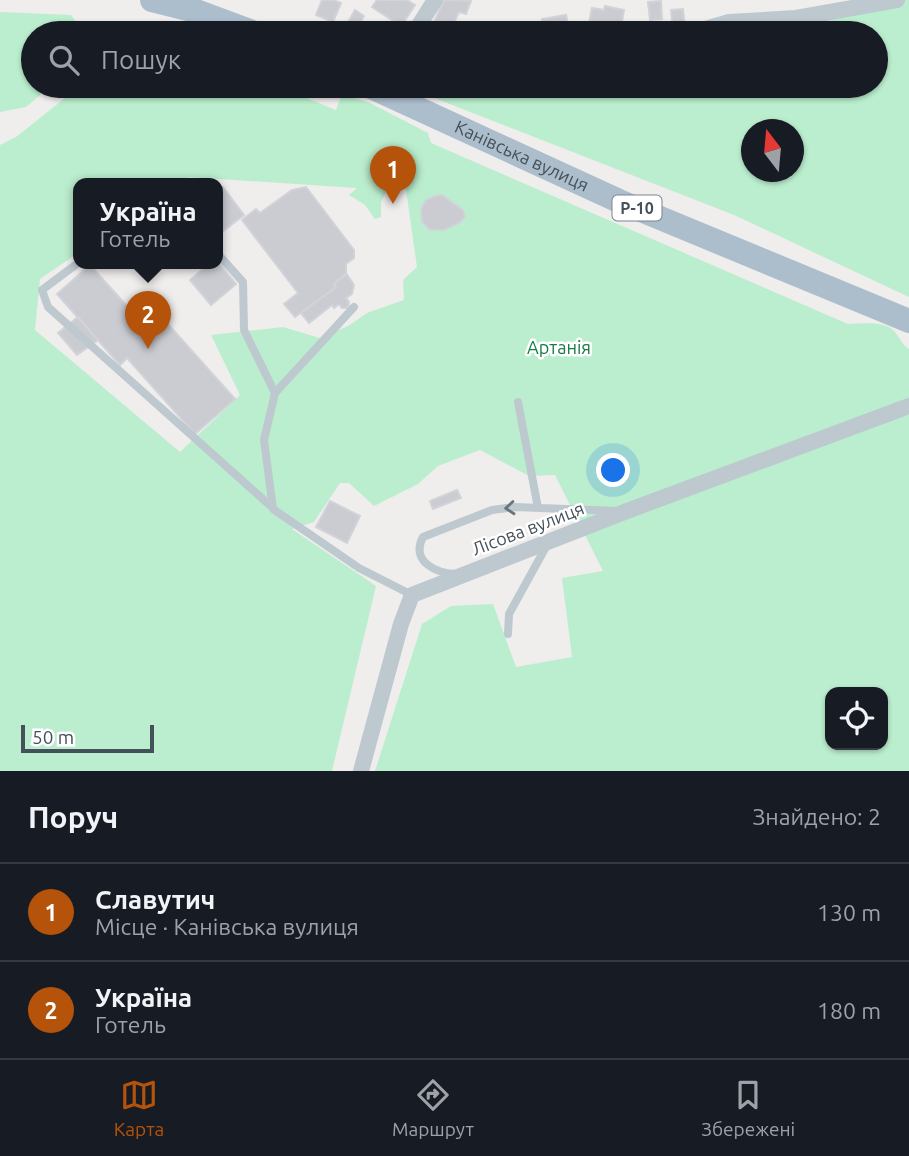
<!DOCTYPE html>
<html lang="uk">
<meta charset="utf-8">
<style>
:root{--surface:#171b24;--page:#20242c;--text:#f1f3f6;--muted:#9ea1a6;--line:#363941;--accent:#b45309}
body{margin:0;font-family:Ubuntu,sans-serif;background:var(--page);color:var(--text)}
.controls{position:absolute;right:21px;bottom:21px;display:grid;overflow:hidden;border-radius:14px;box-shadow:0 2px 5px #0004}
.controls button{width:63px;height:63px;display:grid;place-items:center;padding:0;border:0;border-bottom:2px solid var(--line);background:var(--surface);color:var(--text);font:35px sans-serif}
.compass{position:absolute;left:741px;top:119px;width:63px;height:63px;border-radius:50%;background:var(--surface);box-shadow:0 2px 5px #0004;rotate:344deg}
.scale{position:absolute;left:21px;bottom:18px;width:133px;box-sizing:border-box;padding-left:7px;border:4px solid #45515a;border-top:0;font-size:19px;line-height:24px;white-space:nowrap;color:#45515a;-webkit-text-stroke:5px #fff;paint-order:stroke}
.you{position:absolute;left:614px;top:471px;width:24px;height:24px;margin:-18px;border:5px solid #fff;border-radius:50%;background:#1a73e8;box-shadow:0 0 0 10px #1a73e833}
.badge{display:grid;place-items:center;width:46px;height:46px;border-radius:50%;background:var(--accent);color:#fff;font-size:23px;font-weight:700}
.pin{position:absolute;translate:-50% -58px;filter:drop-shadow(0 2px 4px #0008)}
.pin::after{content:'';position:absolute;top:37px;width:24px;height:21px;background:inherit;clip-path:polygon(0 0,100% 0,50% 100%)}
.popup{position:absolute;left:73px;top:178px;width:150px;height:91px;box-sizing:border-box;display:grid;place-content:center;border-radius:14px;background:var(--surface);filter:drop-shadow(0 2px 5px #0005);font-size:23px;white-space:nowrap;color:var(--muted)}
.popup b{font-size:26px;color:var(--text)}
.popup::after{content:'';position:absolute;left:50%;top:100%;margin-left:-14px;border:14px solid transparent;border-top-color:var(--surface)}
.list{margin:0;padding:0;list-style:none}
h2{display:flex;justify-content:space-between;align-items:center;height:91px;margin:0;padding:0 28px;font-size:30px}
h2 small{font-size:23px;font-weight:400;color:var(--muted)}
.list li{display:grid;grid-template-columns:46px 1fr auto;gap:21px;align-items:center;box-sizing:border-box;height:98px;padding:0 28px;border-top:2px solid var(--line)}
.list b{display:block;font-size:26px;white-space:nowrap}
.list p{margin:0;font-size:23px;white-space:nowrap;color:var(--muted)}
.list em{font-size:23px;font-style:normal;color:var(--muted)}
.icon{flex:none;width:38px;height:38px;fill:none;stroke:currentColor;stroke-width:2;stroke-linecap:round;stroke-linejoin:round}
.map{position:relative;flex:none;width:909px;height:771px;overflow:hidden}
.search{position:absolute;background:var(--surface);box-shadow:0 2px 5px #0004;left:21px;right:21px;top:21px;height:77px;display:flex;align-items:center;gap:18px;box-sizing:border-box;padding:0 24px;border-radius:38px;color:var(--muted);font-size:26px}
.sheet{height:287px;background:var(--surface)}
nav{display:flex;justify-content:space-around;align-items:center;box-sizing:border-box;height:98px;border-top:2px solid var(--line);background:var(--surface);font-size:19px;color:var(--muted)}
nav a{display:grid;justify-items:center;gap:4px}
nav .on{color:var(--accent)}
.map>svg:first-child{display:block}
</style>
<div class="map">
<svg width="909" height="771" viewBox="0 0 909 771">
<rect width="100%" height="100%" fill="#f0eded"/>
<!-- green -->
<path fill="#bbeece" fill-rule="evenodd" d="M899 0H909V297L734 215 406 87 876 86V33H741L854 13ZM752 130H794V172H752Z
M0 12 71 15 85 33H33V86H51L26 107 0 112Z
M80 86H277L336 110 342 94 370 103 428 133 431 143 848 324C862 324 883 320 894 331 900 337 901 344 909 349V771H375L422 624 451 606 493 604 516 667 572 657 562 578 603 571 555 475 529 476 480 450 438 466 418 484 374 506 349 483H340L314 522 292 529 376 586 332 771H0V145L16 137ZM188 177 357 188 349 195 365 205 375 219 381 217V202L387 190 405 183 417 267 403 280 404 300 367 313 348 326 320 338 283 327 211 335 240 395 180 452 35 330 40 279 78 253V183H180ZM830 692H883V745H830Z"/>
<!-- building -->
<path fill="#caccd2" stroke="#d1d3d9" stroke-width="2" d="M322 0H333L341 3 333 22 316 15Z
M377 0H407L415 5 401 26 372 7Z
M444 0 471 1 466 14 459 12 452 27 435 20Z
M661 1 662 19 650 20 648 2Z
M605 6 624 10 620 33H587L592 8 604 10Z
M683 9 685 29 673 31 671 10Z
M355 10 364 16 356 29 347 24Z
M566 15 568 25 543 29 542 19Z
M223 187 244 215 218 235V191Z
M306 187 354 250V258L346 264V275L334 284 336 287 295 317 284 304 298 293 242 220 256 209 260 213 292 190Z
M442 195 463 210 465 217 459 223 444 230H430L422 222 421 209 426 200 435 196Z
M218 262 236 284 211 305 190 280 210 263Z
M90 265 152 334 166 322 235 399 195 434 127 358 120 365 57 294Z
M346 273 354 285 352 294 346 298 349 302 348 308H342L339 304 334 308 332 305 309 323 301 313 336 287 334 284Z
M78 317 98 340 77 355 58 333Z
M457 490 461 498 433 509 430 501Z
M330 501 360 516 347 543 316 527Z"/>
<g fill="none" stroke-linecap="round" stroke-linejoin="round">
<!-- lane -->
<path stroke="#bdc8cf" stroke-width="8" d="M218 254 243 282 244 330 275 393 264 440 273 509 359 568 412 595
M78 263 42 290 48 307 273 508
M275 393 354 307
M518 402 538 508
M458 574C436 574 410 561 423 537L492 510 515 507 617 511
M508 634 509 614 547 545"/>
<!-- street -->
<path stroke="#bdc8cf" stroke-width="16" d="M414 33 435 0
M692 33 729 22 796 18 897 0
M361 771 401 624 412 595 627 511 909 406"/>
<!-- primary -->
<g stroke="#acbdcc" stroke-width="24">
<path d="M152 0 196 11 255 33"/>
<path id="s1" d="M369 86 619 201 909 321"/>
</g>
</g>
<!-- one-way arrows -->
<defs><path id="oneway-chevron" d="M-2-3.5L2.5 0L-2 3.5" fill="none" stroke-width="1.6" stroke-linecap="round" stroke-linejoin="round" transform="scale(1.75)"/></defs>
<use stroke="#69757d" href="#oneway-chevron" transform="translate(510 508) rotate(175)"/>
<g text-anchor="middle" stroke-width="5" stroke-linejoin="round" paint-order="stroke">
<!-- shield labels -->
<rect fill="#fff" stroke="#7d858c" stroke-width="2" x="612.5" y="195.5" width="49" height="25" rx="5"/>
<g font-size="16" font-weight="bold" fill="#45515a">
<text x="637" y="214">Р-10</text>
</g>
<!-- street labels -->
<g font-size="18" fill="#45515a" stroke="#fff">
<text dy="6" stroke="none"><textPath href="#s1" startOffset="168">Канівська вулиця</textPath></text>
<text transform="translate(528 529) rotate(-21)" y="6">Лісова вулиця</text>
</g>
<!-- park labels -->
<g font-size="18" fill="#177a47" stroke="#fff">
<text x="559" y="354">Артанія</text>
</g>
</g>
</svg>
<div class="controls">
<button><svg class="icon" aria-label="locate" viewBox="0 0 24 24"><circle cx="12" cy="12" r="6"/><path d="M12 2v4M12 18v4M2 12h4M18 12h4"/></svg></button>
</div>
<svg class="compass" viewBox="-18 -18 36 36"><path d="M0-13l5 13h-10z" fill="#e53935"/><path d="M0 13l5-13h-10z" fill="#9ea1a6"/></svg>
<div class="scale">50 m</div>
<div class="you"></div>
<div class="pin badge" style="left:393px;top:204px">1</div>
<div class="pin badge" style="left:148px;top:349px">2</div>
<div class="popup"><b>Україна</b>Готель</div>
<div class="search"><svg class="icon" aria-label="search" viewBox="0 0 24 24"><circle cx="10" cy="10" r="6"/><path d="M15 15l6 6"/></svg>Пошук</div>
</div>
<section class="sheet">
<h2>Поруч<small>Знайдено: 2</small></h2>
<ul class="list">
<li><span class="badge">1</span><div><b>Славутич</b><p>Місце · Канівська вулиця</p></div><em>130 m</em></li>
<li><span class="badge">2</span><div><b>Україна</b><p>Готель</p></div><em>180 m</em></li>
</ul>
</section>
<nav>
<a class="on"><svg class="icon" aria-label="map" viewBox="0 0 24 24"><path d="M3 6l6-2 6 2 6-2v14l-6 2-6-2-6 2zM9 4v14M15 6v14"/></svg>Карта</a>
<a><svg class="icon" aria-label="directions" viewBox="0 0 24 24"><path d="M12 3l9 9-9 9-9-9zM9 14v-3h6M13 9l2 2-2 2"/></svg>Маршрут</a>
<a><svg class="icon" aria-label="saved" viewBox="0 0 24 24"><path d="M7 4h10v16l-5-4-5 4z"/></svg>Збережені</a>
</nav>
